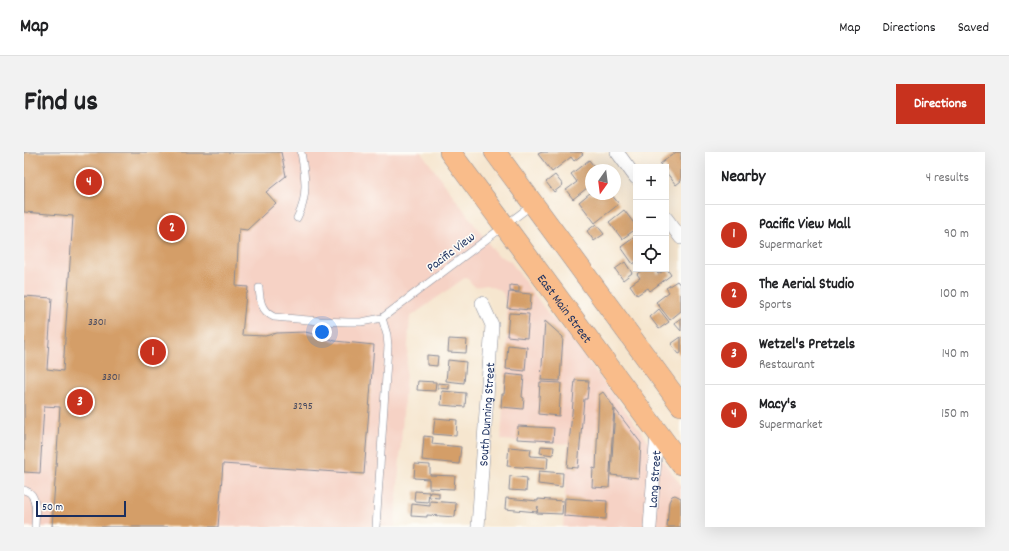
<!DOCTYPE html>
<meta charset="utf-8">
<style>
:root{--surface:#fff;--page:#f2f2f2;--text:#202124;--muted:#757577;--line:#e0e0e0;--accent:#c8321e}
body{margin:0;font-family:Dekko,sans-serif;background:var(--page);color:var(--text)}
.controls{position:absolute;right:12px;top:12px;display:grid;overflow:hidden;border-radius:0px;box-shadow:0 4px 16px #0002}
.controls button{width:36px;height:36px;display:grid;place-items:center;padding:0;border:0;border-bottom:1px solid var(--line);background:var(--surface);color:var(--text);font:20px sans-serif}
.compass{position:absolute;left:561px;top:12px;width:36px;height:36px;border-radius:50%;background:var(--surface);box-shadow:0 4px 16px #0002;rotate:194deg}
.scale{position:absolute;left:12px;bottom:10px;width:90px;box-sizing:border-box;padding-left:4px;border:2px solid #1b2f5e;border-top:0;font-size:11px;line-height:14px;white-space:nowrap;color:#1b2f5e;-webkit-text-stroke:3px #fdfcf7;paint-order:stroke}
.you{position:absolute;left:298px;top:180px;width:14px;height:14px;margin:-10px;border:3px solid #fff;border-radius:50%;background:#1a73e8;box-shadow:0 0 0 6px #1a73e833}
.badge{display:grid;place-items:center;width:26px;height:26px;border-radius:50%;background:var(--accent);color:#fff;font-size:13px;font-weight:700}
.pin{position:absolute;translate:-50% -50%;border:2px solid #fff;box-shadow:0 1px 4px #0006}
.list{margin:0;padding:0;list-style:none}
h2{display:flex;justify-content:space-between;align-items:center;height:52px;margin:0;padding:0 16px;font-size:17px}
h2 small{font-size:13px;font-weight:400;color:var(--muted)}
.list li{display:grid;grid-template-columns:26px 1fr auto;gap:12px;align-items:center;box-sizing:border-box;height:60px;padding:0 16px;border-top:1px solid var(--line)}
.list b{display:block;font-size:15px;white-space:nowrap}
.list p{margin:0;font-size:13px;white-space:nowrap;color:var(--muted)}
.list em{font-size:13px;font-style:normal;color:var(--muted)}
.icon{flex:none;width:22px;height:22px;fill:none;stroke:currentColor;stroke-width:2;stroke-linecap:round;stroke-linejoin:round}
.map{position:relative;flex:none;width:657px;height:375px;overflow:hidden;border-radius:0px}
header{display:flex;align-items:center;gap:24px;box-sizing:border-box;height:56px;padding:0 20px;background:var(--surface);border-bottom:1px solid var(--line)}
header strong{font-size:19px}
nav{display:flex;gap:22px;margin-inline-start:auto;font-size:14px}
.intro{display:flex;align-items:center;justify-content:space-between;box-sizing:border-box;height:96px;padding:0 24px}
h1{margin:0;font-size:28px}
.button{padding:10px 18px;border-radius:0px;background:var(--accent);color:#fff;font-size:14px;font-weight:700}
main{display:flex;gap:24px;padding:0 24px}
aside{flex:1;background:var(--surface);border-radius:0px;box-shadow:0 4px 16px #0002}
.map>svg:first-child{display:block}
</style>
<header>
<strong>Map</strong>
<nav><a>Map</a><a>Directions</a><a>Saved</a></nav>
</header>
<div class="intro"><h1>Find us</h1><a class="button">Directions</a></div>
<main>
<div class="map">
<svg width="657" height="375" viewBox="0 0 657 375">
<rect width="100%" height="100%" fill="#fdfcf7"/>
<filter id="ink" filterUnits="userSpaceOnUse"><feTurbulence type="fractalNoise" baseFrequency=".025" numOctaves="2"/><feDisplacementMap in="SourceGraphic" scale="8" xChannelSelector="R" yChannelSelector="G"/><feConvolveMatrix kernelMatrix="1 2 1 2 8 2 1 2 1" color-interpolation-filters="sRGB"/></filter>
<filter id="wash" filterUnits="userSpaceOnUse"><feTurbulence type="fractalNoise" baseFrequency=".012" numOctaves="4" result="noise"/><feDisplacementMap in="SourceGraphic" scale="16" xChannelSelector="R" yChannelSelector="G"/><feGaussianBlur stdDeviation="0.9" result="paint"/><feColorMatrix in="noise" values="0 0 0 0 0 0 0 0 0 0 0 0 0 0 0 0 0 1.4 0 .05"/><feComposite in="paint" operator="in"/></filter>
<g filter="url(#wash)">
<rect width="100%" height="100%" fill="#f6e6cf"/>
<!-- built -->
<path fill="#f6d2c5" d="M0 0H397L473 103 486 109 523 160 552 193 657 333V375H539L544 292 477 288 484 174 482 151 479 141 473 137 462 133 451 135 442 125 386 165 371 375H0Z"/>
<g id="blocks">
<!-- building -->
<path fill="#d49e67" d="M0 0H257L262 24 242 40 252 51 223 78 215 77 212 134 224 135 223 142H222L218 183 241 184 253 181 281 180 295 183 311 189 350 193 340 322 199 312 194 375H28L36 255 20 254 16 321 0 320V144L28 146 23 217 39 219 49 64 0 60Z
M518 0H557L559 2 550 9 547 5 528 20 514 2Z
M652 0H657V29L652 33 642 20V15H638L636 12Z
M565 8 573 18H567V33L549 47 542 38 553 30 547 22Z
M531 23 539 33 530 40 522 30Z
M567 40V42H587L595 52 571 71 555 50Z
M600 58 612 74V77L598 87 585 70Z
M572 72 580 82 570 89 563 79Z
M612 84V110L609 112 597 95Z
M601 110 608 121 599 128 591 117Z
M619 117H631L634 122 643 117 647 123 626 139 624 136 613 143 606 133 616 126 613 122Z
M653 129 657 134V159L646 168 632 150 645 140 642 136Z
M486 133 495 134V140L486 139Z
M485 140 507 142 506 158 483 156Z
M635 157 645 170 635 177 626 165Z
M485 161 505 162 503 186 483 184Z
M657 166V179L650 171Z
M521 169 539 185 536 229 517 228Z
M657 185V201L655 202 647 192Z
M425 187 443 188 442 201 424 200Z
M484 193 503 195 501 219 482 217Z
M403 203 414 204 413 214 403 213Z
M424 208 442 210 440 231 422 229Z
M482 222 500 224 498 245 500 246 499 257 477 255 478 242H480Z
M551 228 565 229 563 247H560L554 316 543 315Z
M394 229 412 230 411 239 393 238Z
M516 230 537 231 535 264 514 262Z
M414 231 425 232V237L414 236Z
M418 239 442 241 441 255 417 253Z
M579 240 590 255 585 336 568 335 569 316 572 317 575 243Z
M591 257 617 291 615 326 587 323Z
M411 266 433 268 432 284 409 282Z
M494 274 530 276 529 289 493 287Z
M400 284 409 285 408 292 437 295 435 312 398 308Z
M517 294 530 295 529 303 516 301Z
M485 295 507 297 506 304 524 305 523 317 483 314Z
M391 312 406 313V323L431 324 430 337 405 336V327L390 326Z
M515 319 539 321 538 335 514 332Z
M486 324 503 326 502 339 485 338Z
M391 339 405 340 404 350 390 349Z
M406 340 415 341V346L405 345Z
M651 343 657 346V375H643L645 350 648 344Z
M482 346 514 349V347L539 349 538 362 513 361 514 354 513 360 481 357Z
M541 346 583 349 582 367 540 364Z
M406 349 432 351 431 365 403 363V365L387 364 388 352 406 354Z"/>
</g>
</g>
<g filter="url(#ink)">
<use href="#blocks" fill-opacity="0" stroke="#888a96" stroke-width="1"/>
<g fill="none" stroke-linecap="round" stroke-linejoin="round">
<defs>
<path id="service" d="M273 66C285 45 281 23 277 0
M235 136C236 149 237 159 250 165L296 169 324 170H337L358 166 508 53
M0 338C2 339 5 340 6 341 14 348 11 366 11 375
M352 375 364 194 363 183 358 166"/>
<g id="minor">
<path d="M593 0 612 26"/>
<path d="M642 66 657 86"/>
<path id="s1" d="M454 375 468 173 458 151"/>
<path id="s2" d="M626 375 633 280"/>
</g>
<g id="primary">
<path id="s3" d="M426 0 657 312"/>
<path d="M471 0 657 253"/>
</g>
</defs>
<!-- service casing -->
<use href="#service" stroke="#888a96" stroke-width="8"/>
<!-- minor casing -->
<use href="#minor" stroke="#888a96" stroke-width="14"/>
<!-- primary casing -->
<use href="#primary" stroke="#888a96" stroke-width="22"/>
<!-- service -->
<use href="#service" stroke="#fff" stroke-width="7"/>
<!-- minor -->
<use href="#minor" stroke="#fff" stroke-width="13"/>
<!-- primary -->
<use href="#primary" stroke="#f9bc8a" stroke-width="21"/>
</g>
</g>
<g text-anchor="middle" stroke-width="3" stroke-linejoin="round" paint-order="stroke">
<!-- number labels -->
<g font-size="11" fill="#494b60">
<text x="73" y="173">3301</text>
<text x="87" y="228">3301</text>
<text x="279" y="257">3295</text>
</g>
<!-- street labels -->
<g font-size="13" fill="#1b2f5e" stroke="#fdfcf7">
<text transform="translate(426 99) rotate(-37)" y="5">Pacific View</text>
<text dy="5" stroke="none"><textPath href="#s3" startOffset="194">East Main Street</textPath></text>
<text dy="5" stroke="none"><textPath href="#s1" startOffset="113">South Dunning Street</textPath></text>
<text dy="5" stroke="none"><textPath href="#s2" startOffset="48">Lang Street</textPath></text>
</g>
</g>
</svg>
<div class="controls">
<button>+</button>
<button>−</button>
<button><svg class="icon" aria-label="locate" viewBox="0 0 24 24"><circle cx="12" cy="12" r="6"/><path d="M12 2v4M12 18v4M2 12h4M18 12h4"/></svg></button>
</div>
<svg class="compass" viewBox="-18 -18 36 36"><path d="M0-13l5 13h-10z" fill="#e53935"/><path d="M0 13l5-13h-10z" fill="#757577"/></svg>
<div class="scale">50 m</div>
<div class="you"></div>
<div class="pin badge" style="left:129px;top:200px">1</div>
<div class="pin badge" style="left:148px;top:76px">2</div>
<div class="pin badge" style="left:56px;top:250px">3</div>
<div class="pin badge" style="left:65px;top:30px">4</div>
</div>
<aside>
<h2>Nearby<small>4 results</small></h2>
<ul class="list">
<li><span class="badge">1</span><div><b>Pacific View Mall</b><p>Supermarket</p></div><em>90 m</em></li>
<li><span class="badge">2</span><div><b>The Aerial Studio</b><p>Sports</p></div><em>100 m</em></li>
<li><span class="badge">3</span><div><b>Wetzel's Pretzels</b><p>Restaurant</p></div><em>140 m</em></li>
<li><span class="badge">4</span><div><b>Macy's</b><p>Supermarket</p></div><em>150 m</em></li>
</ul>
</aside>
</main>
